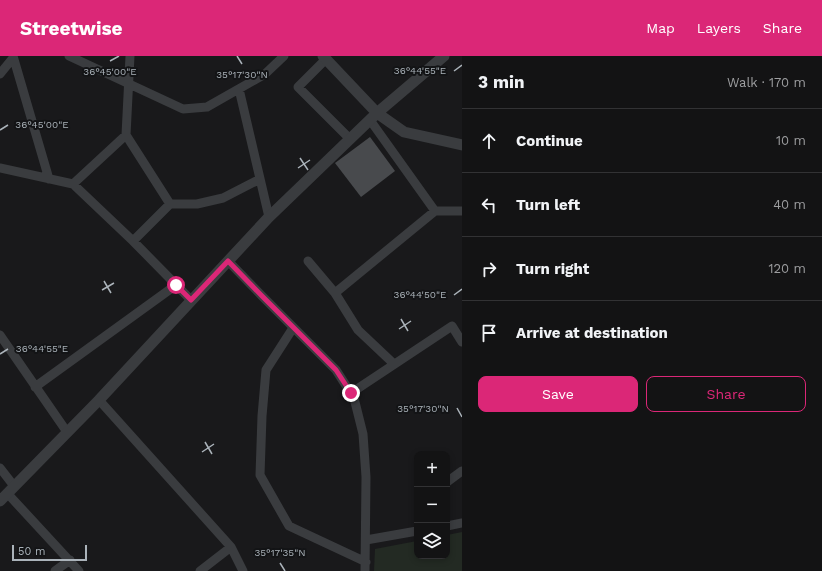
<!DOCTYPE html>
<meta charset="utf-8">
<style>
:root{--surface:#131314;--page:#202022;--text:#f1f3f6;--muted:#9d9ea0;--line:#323234;--accent:#db2777}
body{margin:0;font-family:"Work Sans",sans-serif;background:var(--page);color:var(--text)}
.controls{position:absolute;right:12px;bottom:12px;display:grid;overflow:hidden;border-radius:8px;box-shadow:0 2px 6px #0003}
.controls button{width:36px;height:36px;display:grid;place-items:center;padding:0;border:0;border-bottom:1px solid var(--line);background:var(--surface);color:var(--text);font:20px sans-serif}
.scale{position:absolute;left:12px;bottom:10px;width:75px;box-sizing:border-box;padding-left:4px;border:2px solid #abb3ba;border-top:0;font-size:11px;line-height:14px;white-space:nowrap;color:#abb3ba;-webkit-text-stroke:3px #131416;paint-order:stroke}
.stop{position:absolute;width:12px;height:12px;margin:-9px;border:3px solid #db2777;border-radius:50%;background:#fff}
.stop.end{background:#db2777;border-color:#fff;box-shadow:0 1px 4px #0008}
.list{margin:0;padding:0;list-style:none}
h2{display:flex;justify-content:space-between;align-items:center;height:52px;margin:0;padding:0 16px;font-size:17px}
h2 small{font-size:13px;font-weight:400;color:var(--muted)}
.list li{display:grid;grid-template-columns:26px 1fr auto;gap:12px;align-items:center;box-sizing:border-box;height:64px;padding:0 16px;border-top:1px solid var(--line)}
.list b{display:block;font-size:15px;white-space:nowrap}
.list em{font-size:13px;font-style:normal;color:var(--muted)}
.actions{display:flex;gap:8px;padding:12px 16px}
.actions a{flex:1;padding:9px 0;border:1px solid var(--accent);border-radius:8px;text-align:center;font-size:14px;color:var(--accent)}
.actions .main{background:var(--accent);color:#fff}
.icon{flex:none;width:22px;height:22px;fill:none;stroke:currentColor;stroke-width:2;stroke-linecap:round;stroke-linejoin:round}
.map{position:relative;flex:none;width:462px;height:515px;overflow:hidden}
header{display:flex;align-items:center;gap:24px;box-sizing:border-box;height:56px;padding:0 20px;background:var(--accent);color:#fff}
header strong{font-size:19px}
nav{display:flex;gap:22px;margin-inline-start:auto;font-size:14px}
main{display:flex}
aside{flex:1;background:var(--surface)}
.map>svg:first-child{display:block}
</style>
<header>
<strong>Streetwise</strong>
<nav><a>Map</a><a>Layers</a><a>Share</a></nav>
</header>
<main>
<div class="map">
<svg width="462" height="515" viewBox="0 0 462 515">
<rect width="100%" height="100%" fill="#19191b"/>
<!-- green -->
<path fill="#232a23" d="M462 476V515H374L375 493 417 485V500H447V479Z"/>
<!-- building -->
<path fill="#484a4d" d="M370 81 395 115 361 141 335 107Z"/>
<g fill="none" stroke-linecap="round" stroke-linejoin="round">
<!-- minor -->
<path stroke="#3a3c3f" stroke-width="9" d="M13 0 49 123
M69 0 183 53 207 51 265 18 284 0
M326 3 298 31 350 83
M0 18 13 2
M239 33 269 161
M370 64 435 155
M126 79 170 148H197L223 142 260 123
M0 112 73 128 133 185 191 244
M73 128 126 79 130 0
M133 185 170 148
M228 205 262 240 336 314 354 342 363 378 366 421 365 515
M308 205 335 237 358 274 394 308
M335 237 435 155H462
M293 272 266 314 262 360 260 419 289 470 366 506
M0 279 67 376
M35 331 176 229
M351 337 452 270 462 286
M99 344 231 491 243 515
M0 412 14 430
M447 426 462 415
M7 437 79 515
M447 470 462 467
M366 484 417 475
M55 515 70 504
M200 515 231 491"/>
<!-- tertiary -->
<path stroke="#3a3c3f" stroke-width="11" d="M323 0 377 57 404 76 462 89
M0 445 99 344 269 161 377 57 444 0"/>
</g>
<g fill="none" stroke-linecap="round" stroke-linejoin="round">
<!-- route -->
<path stroke="#db2777" stroke-width="5" d="M176 229 191 244 228 205 262 240 336 314 351 337"/>
</g>
<!-- ticks -->
<path fill="none" stroke="#abb3ba" stroke-width="1.5" d="M237 0 242 8M110 5 119 0M454 15 462 9M0 74 8 69M300 102 308 114M298 112 310 104M104 225 111 237M102 234 114 227M454 239 462 233M401 263 408 275M399 273 411 265M0 298 8 293M457 352 462 361M205 386 212 398M202 396 214 388M280 507 285 515"/>
<g font-size="10" text-anchor="middle" fill="#abb3ba" stroke="#131416" stroke-width="4" stroke-linejoin="round" paint-order="stroke">
<text x="420" y="18">36°44'55"E</text>
<text x="110" y="19">36°45'00"E</text>
<text x="242" y="22">35°17'30"N</text>
<text x="42" y="72">36°45'00"E</text>
<text x="420" y="242">36°44'50"E</text>
<text x="42" y="296">36°44'55"E</text>
<text x="423" y="356">35°17'30"N</text>
<text x="280" y="500">35°17'35"N</text>
</g>
</svg>
<div class="controls">
<button>+</button>
<button>−</button>
<button><svg class="icon" aria-label="layers" viewBox="0 0 24 24"><path d="M12 4l9 5-9 5-9-5zM3 14l9 5 9-5"/></svg></button>
</div>
<div class="scale">50 m</div>
<div class="stop" style="left:176px;top:229px"></div>
<div class="stop end" style="left:351px;top:337px"></div>
</div>
<aside>
<h2>3 min<small>Walk · 170 m</small></h2>
<ul class="list">
<li><svg class="icon" aria-label="ahead" viewBox="0 0 24 24"><path d="M12 20V5M6 11l6-6 6 6"/></svg><div><b>Continue</b></div><em>10 m</em></li>
<li><svg class="icon" aria-label="left" viewBox="0 0 24 24"><path d="M17 20v-9H6M10 6l-5 5 5 5"/></svg><div><b>Turn left</b></div><em>40 m</em></li>
<li><svg class="icon" aria-label="right" viewBox="0 0 24 24"><path d="M7 20v-9h11M14 6l5 5-5 5"/></svg><div><b>Turn right</b></div><em>120 m</em></li>
<li><svg class="icon" aria-label="arrive" viewBox="0 0 24 24"><path d="M6 21V4h12l-3 4 3 4H6"/></svg><div><b>Arrive at destination</b></div></li>
</ul>
<div class="actions"><a class="main">Save</a><a>Share</a></div>
</aside>
</main>
